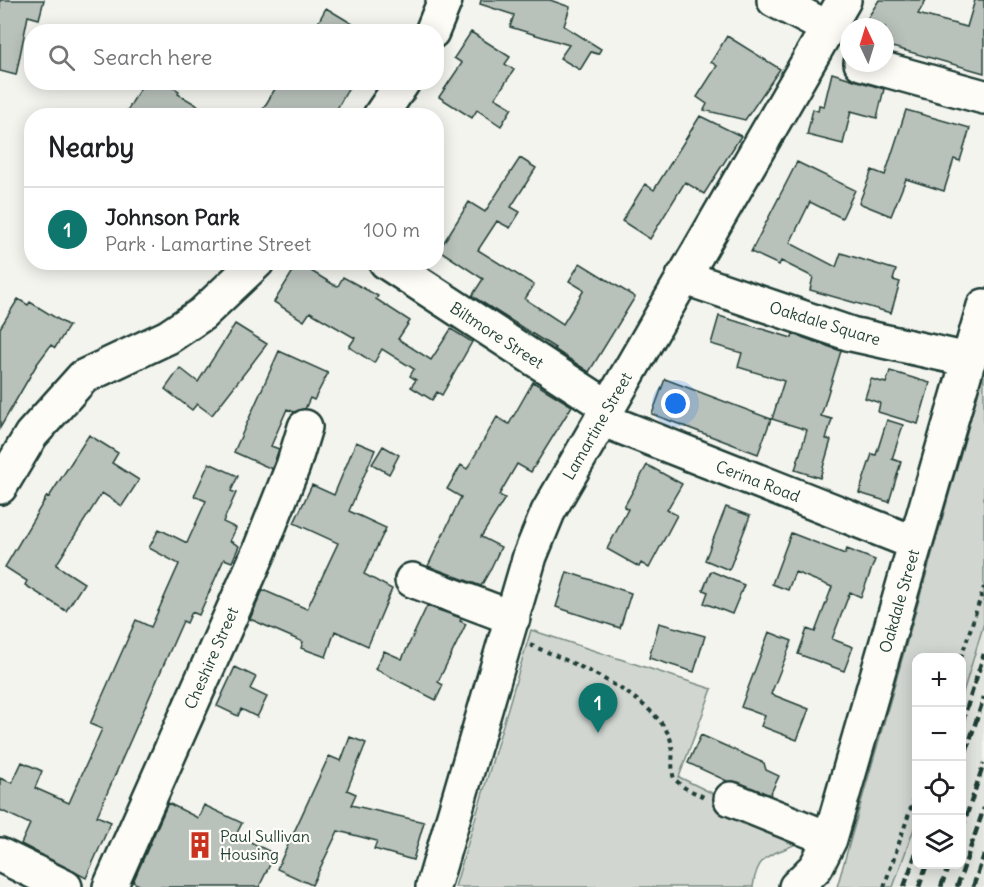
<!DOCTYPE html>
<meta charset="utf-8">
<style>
:root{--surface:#fff;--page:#f2f2f2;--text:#202124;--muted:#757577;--line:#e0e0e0;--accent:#0f766e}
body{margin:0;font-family:Delius,sans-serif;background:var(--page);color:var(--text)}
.controls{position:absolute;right:18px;bottom:18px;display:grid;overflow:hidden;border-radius:12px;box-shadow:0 3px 15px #0003}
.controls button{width:54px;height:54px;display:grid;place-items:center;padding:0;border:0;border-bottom:2px solid var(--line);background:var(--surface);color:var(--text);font:30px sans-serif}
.compass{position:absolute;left:840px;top:18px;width:54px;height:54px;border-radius:50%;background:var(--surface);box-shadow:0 3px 15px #0003;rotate:356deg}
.you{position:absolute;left:676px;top:404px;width:21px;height:21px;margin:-15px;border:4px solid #fff;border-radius:50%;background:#1a73e8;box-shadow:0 0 0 9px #1a73e833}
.badge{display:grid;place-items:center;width:39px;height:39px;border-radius:50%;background:var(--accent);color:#fff;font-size:20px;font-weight:700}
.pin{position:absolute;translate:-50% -50px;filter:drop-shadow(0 2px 3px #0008)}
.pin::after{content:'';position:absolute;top:32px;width:21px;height:18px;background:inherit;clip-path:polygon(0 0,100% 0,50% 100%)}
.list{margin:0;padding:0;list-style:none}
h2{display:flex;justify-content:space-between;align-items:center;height:78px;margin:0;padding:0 24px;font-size:26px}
h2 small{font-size:20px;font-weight:400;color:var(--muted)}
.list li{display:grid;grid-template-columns:39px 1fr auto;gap:18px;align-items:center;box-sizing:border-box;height:84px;padding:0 24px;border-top:2px solid var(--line)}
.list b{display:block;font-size:22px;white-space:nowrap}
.list p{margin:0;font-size:20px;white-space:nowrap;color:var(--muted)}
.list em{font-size:20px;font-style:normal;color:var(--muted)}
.icon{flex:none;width:33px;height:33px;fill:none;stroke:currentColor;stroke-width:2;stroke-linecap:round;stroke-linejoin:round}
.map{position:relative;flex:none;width:984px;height:887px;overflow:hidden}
.search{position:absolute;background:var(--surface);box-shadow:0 3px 15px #0003;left:24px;top:24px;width:420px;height:66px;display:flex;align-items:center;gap:15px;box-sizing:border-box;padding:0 21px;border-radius:24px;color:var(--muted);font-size:22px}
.panel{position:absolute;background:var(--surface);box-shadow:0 3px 15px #0003;left:24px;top:108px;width:420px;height:162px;border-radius:24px}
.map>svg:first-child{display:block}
</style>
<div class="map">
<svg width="984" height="887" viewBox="0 0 984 887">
<rect width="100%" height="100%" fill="#f4f4ef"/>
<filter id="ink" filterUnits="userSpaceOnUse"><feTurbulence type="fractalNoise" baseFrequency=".0167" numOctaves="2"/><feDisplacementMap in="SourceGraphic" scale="12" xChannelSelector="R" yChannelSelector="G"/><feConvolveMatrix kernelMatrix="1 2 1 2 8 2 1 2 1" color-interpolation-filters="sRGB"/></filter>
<g filter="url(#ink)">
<!-- built -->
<path fill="#e2e5df" d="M984 623V887H893L916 823V864H962V696Z"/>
<!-- green -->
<path fill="#d1d6d1" stroke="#788a82" stroke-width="1.5" d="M984 372V623L962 696V658H916V823L893 887H837Z
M531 630 712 689 679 777 804 838C784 857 758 844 753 887H455Z"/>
<!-- building -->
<path fill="#b9c1bb" stroke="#1f3d34" stroke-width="1.5" d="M0 0H44L39 19 28 16 16 75 0 71Z
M481 0H550L570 7 564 26 601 49 598 54 591 52 580 70 560 58 569 45 510 27 514 15 480 4Z
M879 0H926L918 14 967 27 975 0H984V73L885 45V27H862Z
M326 8 366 32H313Z
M471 32 510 57 505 64 514 70 495 98 512 108 501 126 477 110 472 118 439 97 462 63 454 58Z
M727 36 780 69 745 120 704 110 707 104 697 97 717 66 711 62Z
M832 73 884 89 877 118 851 111 843 144 807 135 813 109 818 111 819 105 824 106Z
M144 82H165L179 91 178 94 215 116H124Z
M279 82H352L333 116H259Z
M906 110 970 128 960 161 954 159 944 191 906 179 891 216 859 203 872 170 885 175Z
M700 116 741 136 704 194 685 182 650 239 622 221 645 184 654 190Z
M520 158 536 168 511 207 520 212 510 228 497 221 478 250 534 285 525 299 563 324 584 290 569 281 580 263 635 297 589 372 554 349 555 348 472 296 483 279 439 250 469 202 485 212Z
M797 162 855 190 842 218 810 202 790 243 836 267 841 253 896 270 893 280 900 282 891 313 810 290 813 277 781 261 779 265 751 252Z
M298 263 334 285 338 286 343 277 378 296 376 299 410 321 398 339 431 360 451 329 472 342 442 395 437 392 432 400 411 387 416 380 410 376 414 369 382 349 374 363 349 347 355 338 310 312 304 321 274 302Z
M18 299 28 305 30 302 69 326 55 348 51 345 37 364 0 428V328Z
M719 316 792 338 793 334 841 351 821 416 832 419 826 439 831 440 820 478 795 470 807 430 772 419 784 381 738 367 742 353 711 344Z
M235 324 267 344 212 415 197 404 192 410 165 389 180 368 198 382Z
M279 351 328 373 314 400 310 398 305 409 294 412 287 409 271 446 279 449 272 469 234 452Z
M890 371 930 383 918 424 878 412 880 403 865 398 871 379 886 383Z
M665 379 771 419 758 454 652 414Z
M533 382 572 406 531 472 517 464 499 495 505 498 481 537 501 547 489 572 481 586 428 566 461 497 447 489 461 465 467 469 497 417 509 424Z
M887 420 903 425 892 459 901 462 889 502 859 493 872 454 876 455Z
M89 435 118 453 112 463 139 480 122 506 102 493 56 565 84 583 66 611 25 585 27 581 5 567 47 496 49 497Z
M356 442 375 450 349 511 386 528 364 574 392 589 368 646 335 631 326 657 301 648 303 642 250 619 263 590 307 609 338 543 294 523 312 485 334 495Z
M383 446 399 455 389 474 372 464Z
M209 463 238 476 231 491 236 493 223 522 236 528 230 541 239 546 232 562 224 559 199 615 192 612 187 623 183 621 97 816 111 822 86 878 21 844 30 824 0 810V778L12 783 22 762 42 771 35 788 69 803 102 729 90 724 136 620 151 627 179 564 149 548 159 529 187 543 206 501 194 496Z
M647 465 682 484 667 510 677 515 649 568 641 563 639 567 607 549 628 509 624 507Z
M726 507 750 516 729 570 705 560Z
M791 533 845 554 847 549 875 560 861 597 850 592 832 639 853 647 844 671 798 654 807 629 815 632 832 587 795 572 788 590 772 584Z
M711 571 744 585 732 614 704 603 708 592 703 590Z
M567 572 631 593 620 628 556 607Z
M427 606 461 618 460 621 466 624 438 682 443 685 436 700 375 669 384 651 402 659Z
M659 623 705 636 694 672 649 658Z
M769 632 792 641 771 694 809 709 797 740 761 726 765 716 741 707Z
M235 667 256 677 250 689 267 697 257 717 241 709 238 716 217 706Z
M701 735 764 763 766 770 779 776 770 795 738 782 727 781 688 763Z
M350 737 366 743 347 790 356 794 351 805 424 822 413 860 374 849 377 841 338 831 312 885 277 869 329 756 341 761Z
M168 803 198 818 204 805 242 823 236 835 275 854 259 887H143L133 882Z"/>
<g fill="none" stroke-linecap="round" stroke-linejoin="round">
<defs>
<path id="minor" d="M774 0 828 28
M432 32 445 0
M861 63 984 97
M380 116 403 82
M386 262 608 407
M683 277 851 334 969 360
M601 419 915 543
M0 487 31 435 83 377 168 337 202 314 257 262
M412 580 513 618
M731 799 830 839
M0 855 65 887
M110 887 259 552 293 466 305 427
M433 887 530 556 548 512 844 0
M796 887 816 867 830 839 984 306"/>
</defs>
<!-- minor casing -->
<use href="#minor" stroke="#1f3d34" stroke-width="38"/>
<!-- path -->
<path stroke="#1f3d34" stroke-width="4" stroke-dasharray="4.5 4.5" stroke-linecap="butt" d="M530 645C570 661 654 696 670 738 675 752 670 766 674 779L685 788 706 798
M961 658 984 587
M884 887 916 793"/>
<!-- minor -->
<use href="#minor" stroke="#fdfcf7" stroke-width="33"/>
<!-- rail -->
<path stroke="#1f3d34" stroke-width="4.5" stroke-dasharray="9 4.5" stroke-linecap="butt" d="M962 723 984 654
M962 764 984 697
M962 829 984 763
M904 887 916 853
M919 887 927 864
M941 887 949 864
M957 887 984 808
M973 887 984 855"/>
</g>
</g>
<!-- icons -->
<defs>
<symbol id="building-bare" viewBox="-9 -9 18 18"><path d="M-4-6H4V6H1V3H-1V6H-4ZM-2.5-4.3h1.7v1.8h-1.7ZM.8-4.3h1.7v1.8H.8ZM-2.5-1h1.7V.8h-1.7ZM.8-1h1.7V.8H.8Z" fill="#c8321e" stroke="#fdfcf7" stroke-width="2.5" paint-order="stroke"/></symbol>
</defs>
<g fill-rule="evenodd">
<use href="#building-bare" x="181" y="826" width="38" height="38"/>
</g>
<g text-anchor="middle" stroke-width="4.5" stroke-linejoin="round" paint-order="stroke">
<!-- street labels -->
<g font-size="16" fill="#1f3d34" stroke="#fdfcf7">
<text transform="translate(825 323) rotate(17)" y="6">Oakdale Square</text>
<text transform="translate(497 335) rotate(33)" y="6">Biltmore Street</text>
<text transform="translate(597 426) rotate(-60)" y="6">Lamartine Street</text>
<text transform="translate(758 481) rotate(21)" y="6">Cerina Road</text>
<text transform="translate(899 601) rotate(-74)" y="6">Oakdale Street</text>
<text transform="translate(211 658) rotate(-66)" y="6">Cheshire Street</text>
</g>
<!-- poi labels -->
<g font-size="16" fill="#1f3d34" stroke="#fdfcf7" text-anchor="start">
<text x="220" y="842">Paul Sullivan<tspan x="220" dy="18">Housing</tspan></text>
</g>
</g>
</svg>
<div class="controls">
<button>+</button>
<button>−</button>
<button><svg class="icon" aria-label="locate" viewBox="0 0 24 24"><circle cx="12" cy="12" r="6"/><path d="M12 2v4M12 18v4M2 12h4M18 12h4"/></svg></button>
<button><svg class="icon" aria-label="layers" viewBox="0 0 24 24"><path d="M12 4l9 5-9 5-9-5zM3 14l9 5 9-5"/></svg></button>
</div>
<svg class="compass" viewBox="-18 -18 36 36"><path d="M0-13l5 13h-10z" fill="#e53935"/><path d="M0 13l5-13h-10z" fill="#757577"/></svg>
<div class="you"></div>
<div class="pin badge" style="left:598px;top:733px">1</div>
<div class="search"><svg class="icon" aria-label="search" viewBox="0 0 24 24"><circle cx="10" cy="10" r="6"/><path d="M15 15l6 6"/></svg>Search here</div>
<section class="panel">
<h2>Nearby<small></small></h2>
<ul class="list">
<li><span class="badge">1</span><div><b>Johnson Park</b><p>Park · Lamartine Street</p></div><em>100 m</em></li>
</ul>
</section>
</div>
